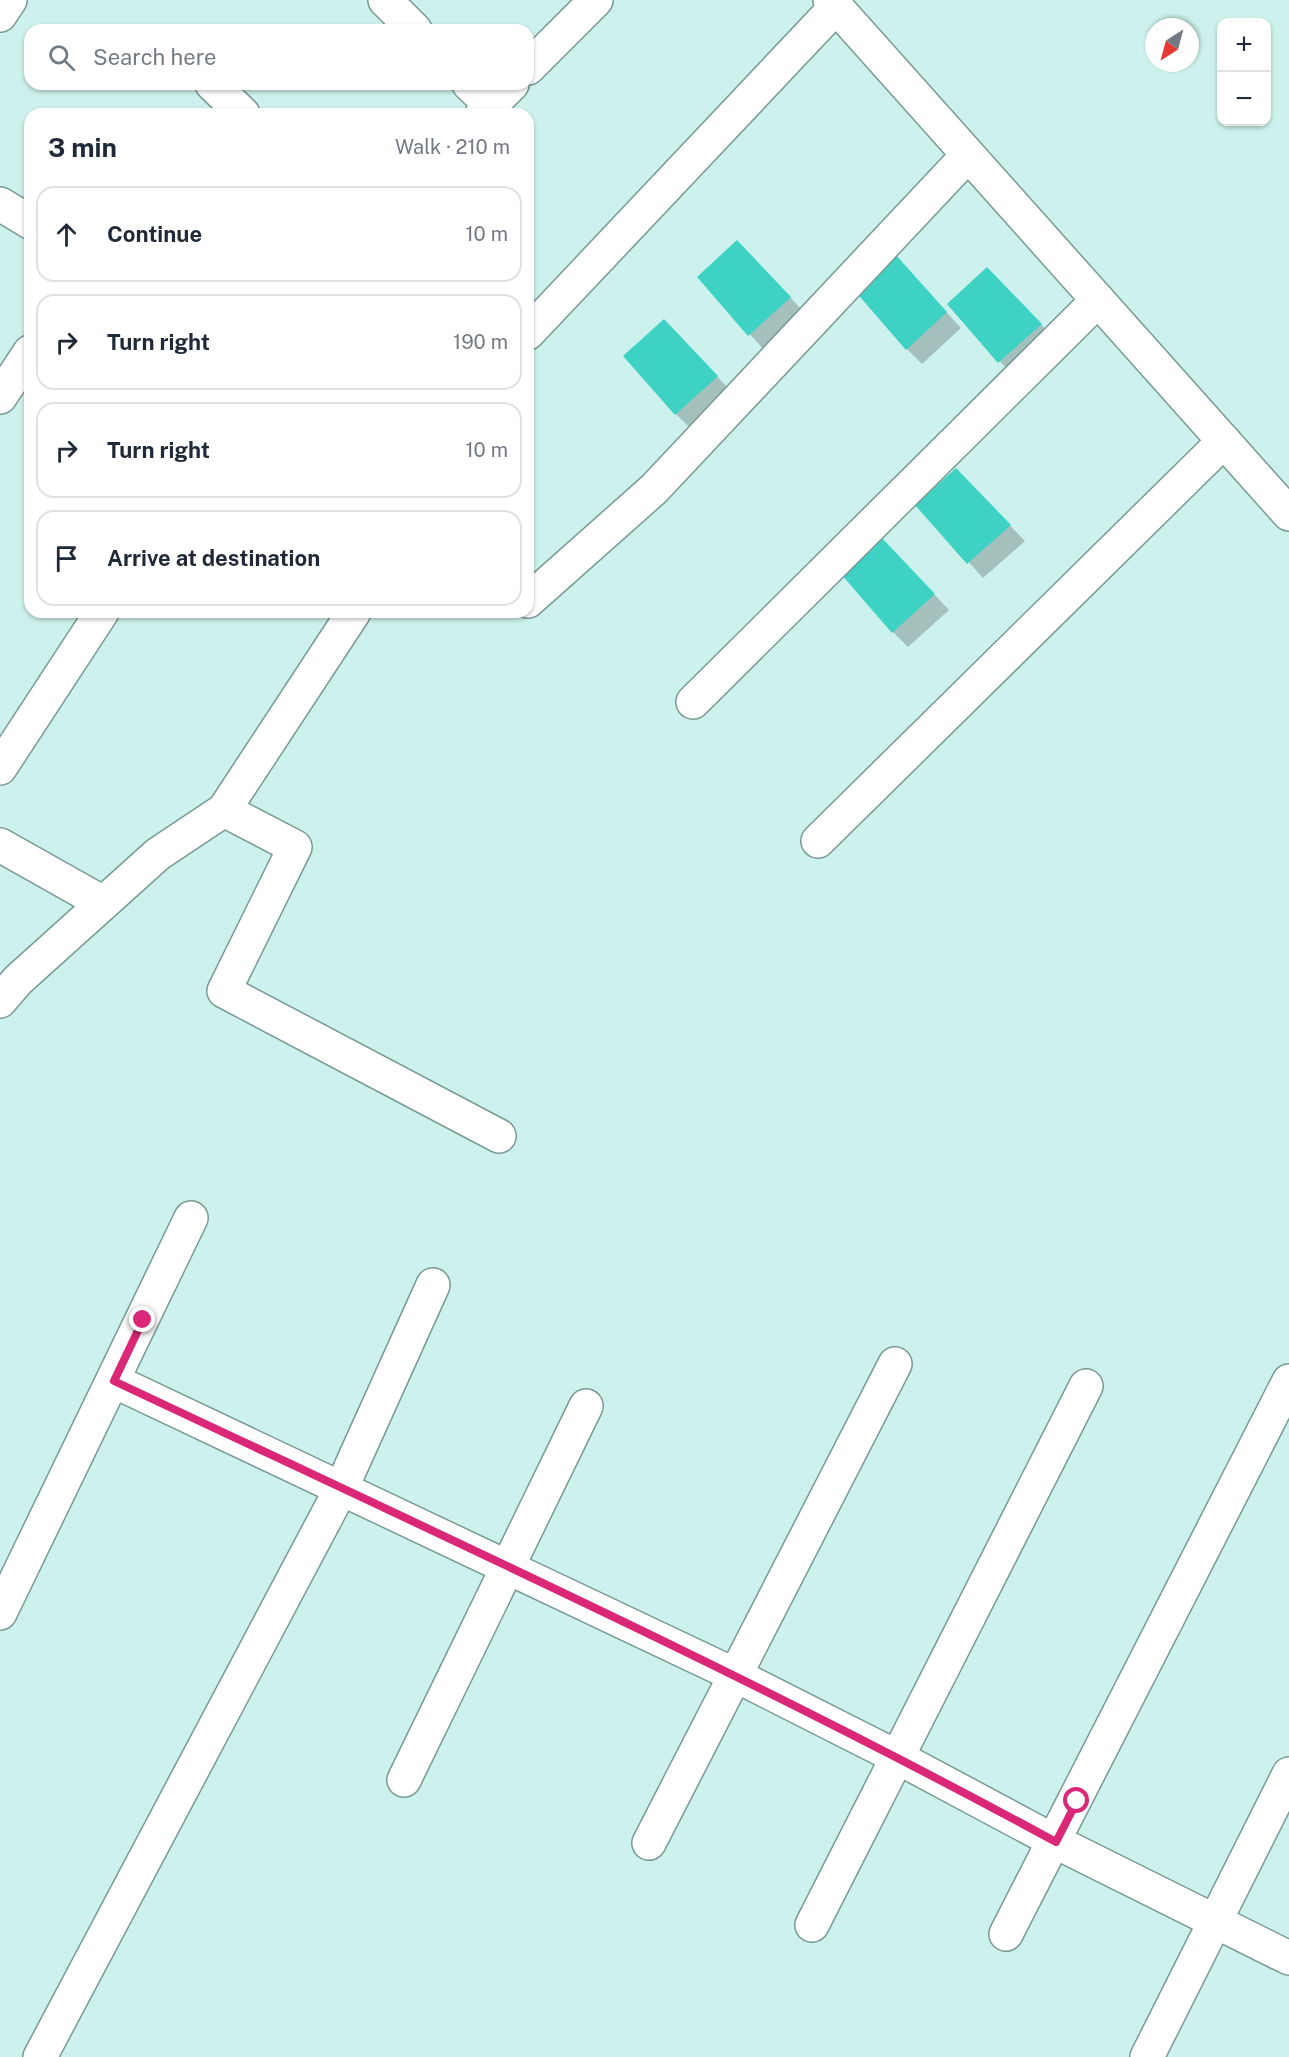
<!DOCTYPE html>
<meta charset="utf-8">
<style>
:root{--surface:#fff;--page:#f2f2f3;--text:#1f2937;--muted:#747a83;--line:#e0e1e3}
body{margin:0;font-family:"Public Sans",sans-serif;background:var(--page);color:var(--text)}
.controls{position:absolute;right:18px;top:18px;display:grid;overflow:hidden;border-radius:12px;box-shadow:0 2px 4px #0004}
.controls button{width:54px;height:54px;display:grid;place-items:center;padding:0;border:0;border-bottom:2px solid var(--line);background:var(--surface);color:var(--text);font:30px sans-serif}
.compass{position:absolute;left:1145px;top:18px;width:54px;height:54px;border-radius:50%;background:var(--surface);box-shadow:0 2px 4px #0004;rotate:216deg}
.stop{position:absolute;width:18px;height:18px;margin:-14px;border:4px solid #db2777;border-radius:50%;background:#fff}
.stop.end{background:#db2777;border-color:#fff;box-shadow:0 2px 6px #0008}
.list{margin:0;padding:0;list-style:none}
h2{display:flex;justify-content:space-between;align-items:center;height:78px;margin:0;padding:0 24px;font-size:26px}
h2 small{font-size:20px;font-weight:400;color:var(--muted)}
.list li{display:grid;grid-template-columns:39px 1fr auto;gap:18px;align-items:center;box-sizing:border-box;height:96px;margin:0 12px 12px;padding:0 12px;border:2px solid var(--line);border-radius:18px}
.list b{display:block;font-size:22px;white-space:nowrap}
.list em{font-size:20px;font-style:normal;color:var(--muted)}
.icon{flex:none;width:33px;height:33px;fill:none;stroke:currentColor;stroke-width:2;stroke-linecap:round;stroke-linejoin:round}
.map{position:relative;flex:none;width:1289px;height:2057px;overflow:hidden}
.search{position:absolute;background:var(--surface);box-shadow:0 2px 4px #0004;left:24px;top:24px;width:510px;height:66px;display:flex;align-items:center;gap:15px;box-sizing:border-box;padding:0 21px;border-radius:18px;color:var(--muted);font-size:22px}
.panel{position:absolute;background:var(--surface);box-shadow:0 2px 4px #0004;left:24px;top:108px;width:510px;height:510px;border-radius:18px}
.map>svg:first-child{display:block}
</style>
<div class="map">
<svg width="1289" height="2057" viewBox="0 0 1289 2057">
<rect width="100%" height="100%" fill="#cdf1ec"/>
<!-- shadow -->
<path fill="#0003" d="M895 256 961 328 922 364 907 349Z
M752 257 805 313 764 350 699 277Z
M987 269 1056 340 1014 377 949 304Z
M679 337 732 392 691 429 676 414Z
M956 470 1025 541 983 578 918 505Z
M896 554 949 610 908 647 893 632Z"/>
<!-- building -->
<path fill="#3ed2c4" d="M737 240 791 297 748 336 697 277Z
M895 254 947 312 906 350 854 290Z
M987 267 1042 324 998 363 947 304Z
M664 319 718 376 675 415 623 356Z
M956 468 1011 525 967 564 915 505Z
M881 537 935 594 892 633 841 574Z"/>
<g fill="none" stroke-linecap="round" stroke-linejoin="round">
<defs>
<path id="street" d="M385 0 415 30
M0 15 10 0
M528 68 596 0
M212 84 243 114
M469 84 491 105
M482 114 512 84
M0 204 30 222
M528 333 836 7
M0 397 30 352
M528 601 654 489 968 155
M693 702 1098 300
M0 768 102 612
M224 810 295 847 224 991 499 1136
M818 841 1224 441
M0 845 103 903
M0 1001 18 980 158 854 224 810 354 612
M114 1381 737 1676 897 1757 1056 1842 1289 1958
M0 1613 191 1218
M404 1780 586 1406
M649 1843 895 1364
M812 1925 1086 1386
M1006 1934 1289 1381
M40 2057 341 1489 433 1285
M1147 2057 1289 1774"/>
<path id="secondary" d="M830 0 1289 514"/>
</defs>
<!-- street casing -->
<use href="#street" stroke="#789a95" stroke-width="36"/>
<!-- secondary casing -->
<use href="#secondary" stroke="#789a95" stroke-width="36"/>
<!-- street -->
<use href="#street" stroke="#fff" stroke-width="33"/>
<!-- secondary -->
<use href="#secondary" stroke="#fff" stroke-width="33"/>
</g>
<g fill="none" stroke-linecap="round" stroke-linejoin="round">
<!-- route -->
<path stroke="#db2777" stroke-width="8" d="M143 1320 114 1381C430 1530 749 1675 1056 1842L1077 1801"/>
</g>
</svg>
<div class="controls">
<button>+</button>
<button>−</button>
</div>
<svg class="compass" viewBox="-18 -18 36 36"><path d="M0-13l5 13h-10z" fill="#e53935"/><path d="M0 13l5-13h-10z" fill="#747a83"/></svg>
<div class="stop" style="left:1077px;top:1801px"></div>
<div class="stop end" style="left:143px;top:1320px"></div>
<div class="search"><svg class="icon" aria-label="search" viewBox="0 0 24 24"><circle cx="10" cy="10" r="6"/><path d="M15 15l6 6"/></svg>Search here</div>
<section class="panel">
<h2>3 min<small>Walk · 210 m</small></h2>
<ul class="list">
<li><svg class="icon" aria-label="ahead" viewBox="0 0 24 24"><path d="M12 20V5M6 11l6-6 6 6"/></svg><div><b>Continue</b></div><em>10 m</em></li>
<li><svg class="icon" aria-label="right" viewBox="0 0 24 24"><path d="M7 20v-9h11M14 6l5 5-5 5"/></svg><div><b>Turn right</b></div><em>190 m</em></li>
<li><svg class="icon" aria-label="right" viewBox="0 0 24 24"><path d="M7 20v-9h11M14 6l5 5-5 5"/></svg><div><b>Turn right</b></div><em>10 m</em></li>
<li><svg class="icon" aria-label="arrive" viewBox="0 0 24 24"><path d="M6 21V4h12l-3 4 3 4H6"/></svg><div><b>Arrive at destination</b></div></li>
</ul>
</section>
</div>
